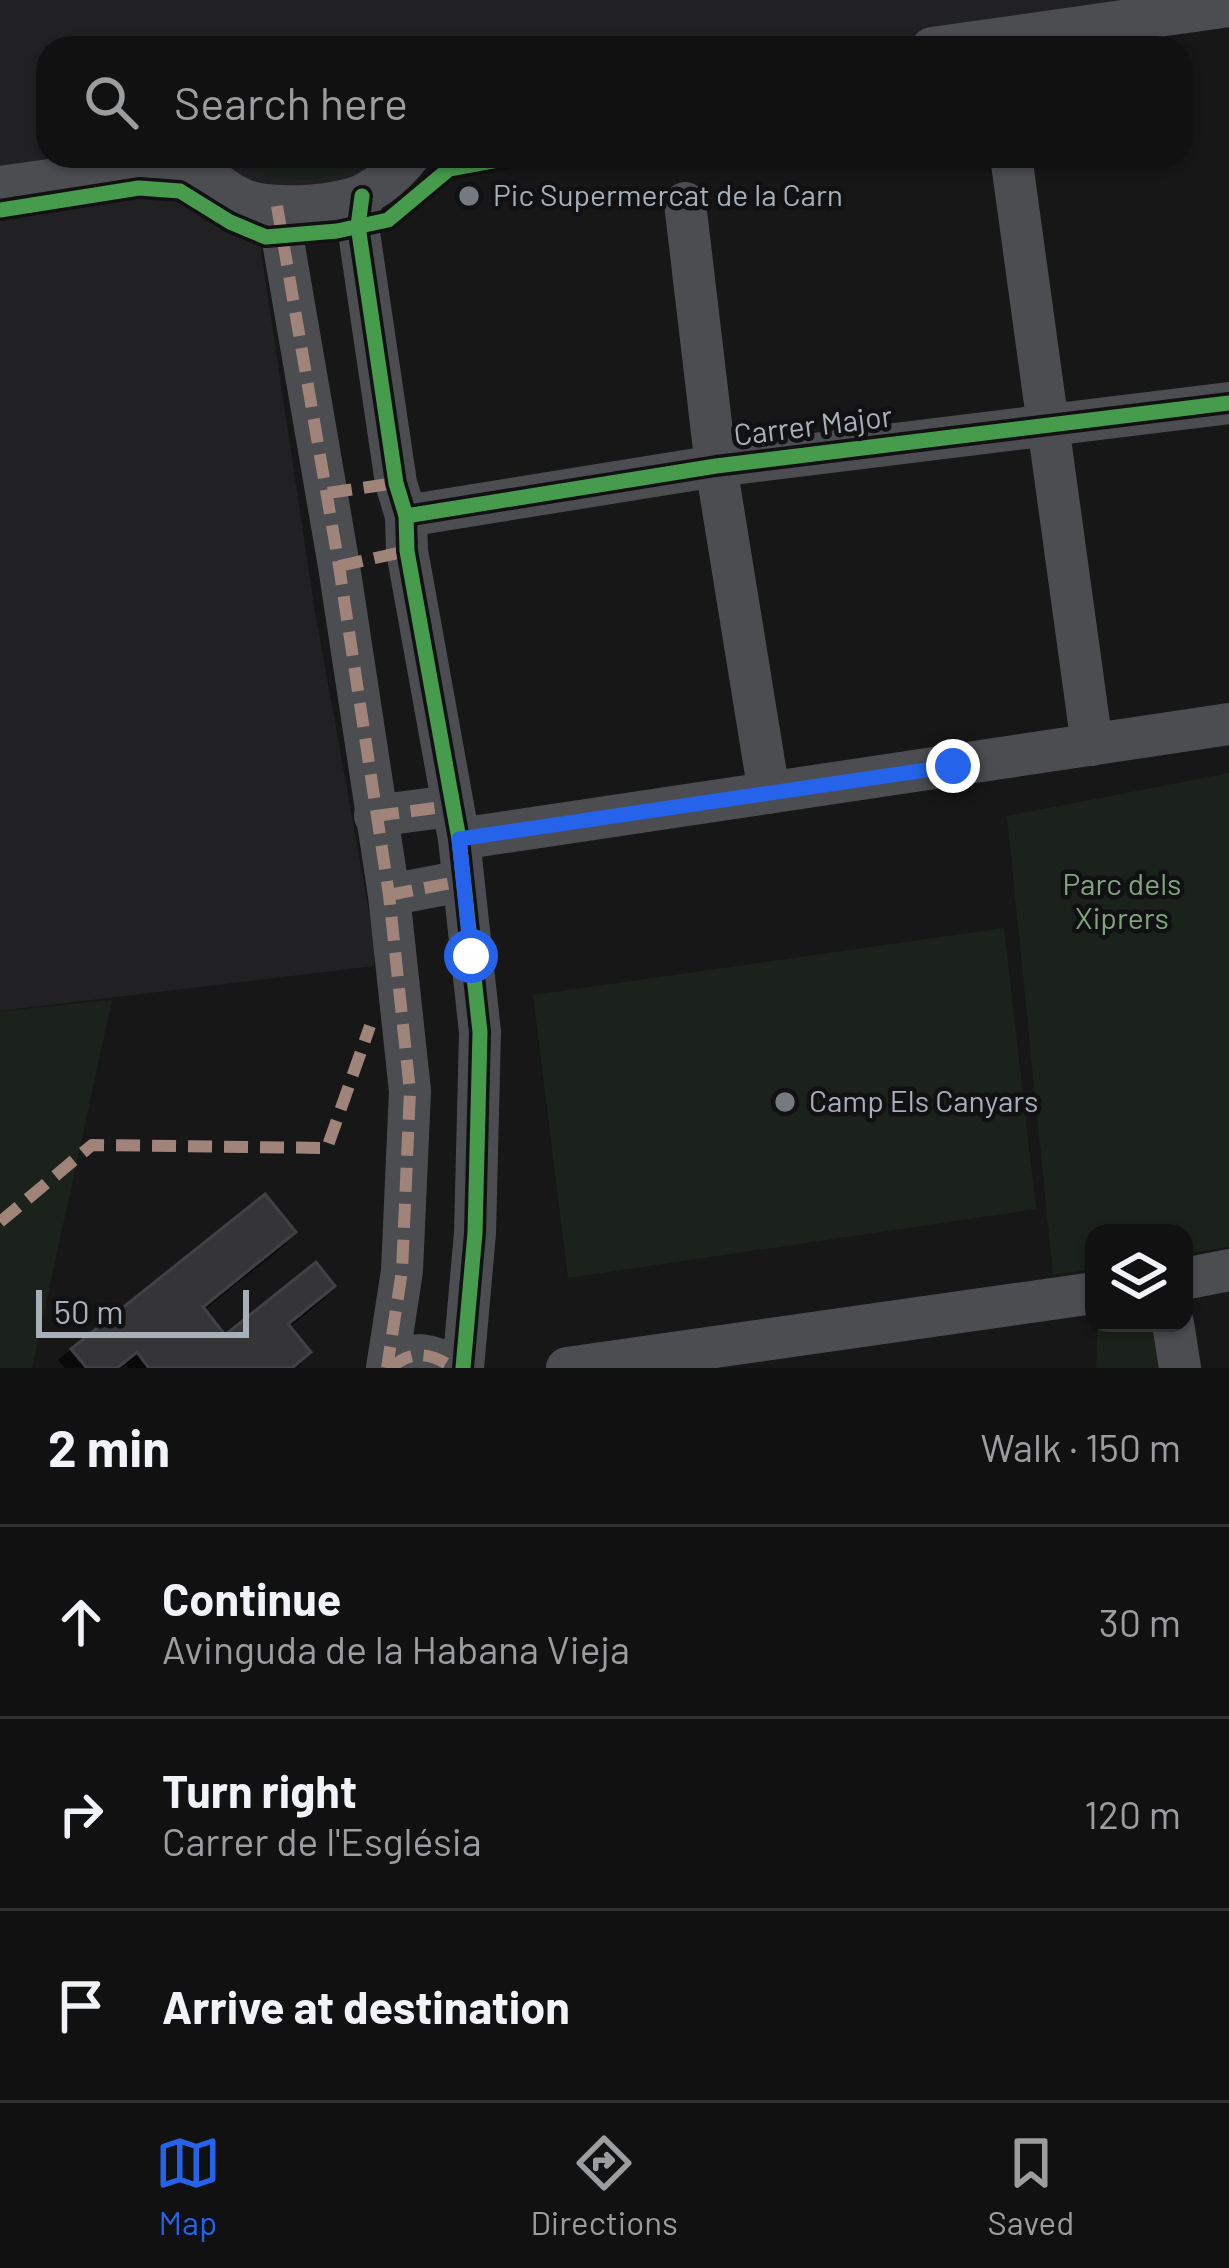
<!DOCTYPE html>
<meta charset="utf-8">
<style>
:root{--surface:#111112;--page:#1a1a1b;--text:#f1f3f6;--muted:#9c9d9f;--line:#303132;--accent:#2563eb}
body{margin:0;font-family:Barlow,sans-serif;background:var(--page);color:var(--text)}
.controls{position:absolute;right:36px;bottom:36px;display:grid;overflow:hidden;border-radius:24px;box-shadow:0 3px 9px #0004}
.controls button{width:108px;height:108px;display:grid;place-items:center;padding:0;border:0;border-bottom:3px solid var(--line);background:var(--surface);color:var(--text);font:60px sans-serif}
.scale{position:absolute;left:36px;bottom:30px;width:213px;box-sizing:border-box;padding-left:12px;border:6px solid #a7afb9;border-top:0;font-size:33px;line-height:42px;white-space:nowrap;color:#a7afb9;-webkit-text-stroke:9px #111114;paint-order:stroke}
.stop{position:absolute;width:36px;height:36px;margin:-27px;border:9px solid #2563eb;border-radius:50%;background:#fff}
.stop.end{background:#2563eb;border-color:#fff;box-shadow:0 3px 12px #0008}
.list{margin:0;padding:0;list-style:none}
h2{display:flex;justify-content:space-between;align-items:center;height:156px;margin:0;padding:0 48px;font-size:51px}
h2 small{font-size:39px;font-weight:400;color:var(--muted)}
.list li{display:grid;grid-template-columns:78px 1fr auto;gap:36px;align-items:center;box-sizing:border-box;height:192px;padding:0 48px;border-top:3px solid var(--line)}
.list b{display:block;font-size:45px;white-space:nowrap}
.list p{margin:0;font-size:39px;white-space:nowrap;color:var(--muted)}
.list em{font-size:39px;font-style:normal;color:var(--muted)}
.icon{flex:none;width:66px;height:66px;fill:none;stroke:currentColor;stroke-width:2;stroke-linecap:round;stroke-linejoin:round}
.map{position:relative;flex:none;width:1229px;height:1368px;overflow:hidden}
.search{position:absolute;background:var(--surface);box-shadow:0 3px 9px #0004;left:36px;right:36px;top:36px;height:132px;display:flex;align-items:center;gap:30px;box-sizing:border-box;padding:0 42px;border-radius:36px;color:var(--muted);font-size:45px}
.sheet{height:732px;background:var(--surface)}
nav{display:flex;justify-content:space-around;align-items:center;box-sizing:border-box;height:168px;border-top:3px solid var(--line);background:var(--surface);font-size:33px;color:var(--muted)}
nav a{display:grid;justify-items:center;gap:6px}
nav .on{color:var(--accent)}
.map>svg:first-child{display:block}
</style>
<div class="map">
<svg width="1229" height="1368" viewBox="0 0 1229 1368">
<defs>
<filter id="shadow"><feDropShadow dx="-11" dy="11" stdDeviation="0" flood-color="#0009"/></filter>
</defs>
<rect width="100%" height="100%" fill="#171718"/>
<!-- built -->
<path fill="#212124" d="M0 0H1229L988 48H48V156H433L390 204 258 230 314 606 374 939V966L0 1011Z"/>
<!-- green -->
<path fill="#1b221b" d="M243 156H382C357 181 260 193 243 156Z
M1229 773V1247L1184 1254V1233H1094V1269L1053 1275 1007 816Z
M1004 928 1036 1209 568 1278 533 995Z
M112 1000 32 1368H0V1011Z
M1098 1323H1163L1165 1368H1096Z"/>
<!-- building -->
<path fill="#353537" stroke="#404144" stroke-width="3" filter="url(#shadow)" d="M265 1194 296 1232 203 1307 225 1335 316 1262 335 1286 288 1324 311 1352 292 1368H149L137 1352 117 1368H87L71 1349Z"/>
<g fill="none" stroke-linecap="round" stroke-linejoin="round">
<!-- minor -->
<path stroke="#4b4d51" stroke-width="42" d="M932 48 1229 6
M1011 156 1092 745
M191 160C208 176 222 191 244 200 271 211 341 207 366 193 383 184 397 171 409 156
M0 187 191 160
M362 196 358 226 396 483 406 516 407 551 459 839 480 1032 475 1233 463 1368
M685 203 716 466 769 793
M277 206 339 566 389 895 410 1091 402 1271 387 1368
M406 516 716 466 1229 403
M375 816 450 806
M459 839 1229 724
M389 895 462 881
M1184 1279 1229 1270
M1173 1323 1180 1368
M391 1368C411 1349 432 1353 453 1368
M567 1368 1094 1293"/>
<!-- quiet -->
<path stroke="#a18479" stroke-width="12" stroke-dasharray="24 12" stroke-linecap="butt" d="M277 206 339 566 389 895 410 1091 402 1271 387 1368
M328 493 396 483
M339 566 407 551
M375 816 450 806
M389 895 462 881
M0 1222 92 1145 327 1148 370 1026
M391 1368C411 1349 432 1353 453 1368"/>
<defs>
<path id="cycleway" d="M362 196 358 226 396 483 406 516 407 551 459 839 480 1032 475 1233 463 1368
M0 210 139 188 180 191 230 222 266 237 337 231 388 220 449 169 520 156
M406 516 716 466 1229 403"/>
</defs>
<!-- cycleway casing -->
<use href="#cycleway" stroke="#111114" stroke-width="22"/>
<!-- cycleway -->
<use href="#cycleway" stroke="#469c4c" stroke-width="15"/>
</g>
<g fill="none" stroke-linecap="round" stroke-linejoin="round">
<!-- route -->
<path stroke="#2563eb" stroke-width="15" d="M471 956 459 839 953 766"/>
</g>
<!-- markers -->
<g fill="#757a81" stroke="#111114" stroke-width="4.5">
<circle cx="469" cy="196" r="12"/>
<circle cx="785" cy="1102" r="12"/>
</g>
<g text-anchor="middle" stroke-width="9" stroke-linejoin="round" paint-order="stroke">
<!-- poi labels -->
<g font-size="30" fill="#a7afb9" stroke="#111114" text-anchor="start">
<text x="493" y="206">Pic Supermercat de la Carn</text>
<text x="809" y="1112">Camp Els Canyars</text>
</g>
<!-- street labels -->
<g font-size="30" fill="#a7afb9" stroke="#111114">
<text transform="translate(813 426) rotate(-7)" y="10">Carrer Major</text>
</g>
<!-- park labels -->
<g font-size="30" fill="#80a67d" stroke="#111114">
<text x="1122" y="895">Parc dels<tspan x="1122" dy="34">Xiprers</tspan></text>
</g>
</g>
</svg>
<div class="controls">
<button><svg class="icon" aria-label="layers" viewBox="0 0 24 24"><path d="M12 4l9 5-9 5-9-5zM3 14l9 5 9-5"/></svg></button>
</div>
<div class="scale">50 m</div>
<div class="stop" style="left:471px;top:956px"></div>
<div class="stop end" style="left:953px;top:766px"></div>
<div class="search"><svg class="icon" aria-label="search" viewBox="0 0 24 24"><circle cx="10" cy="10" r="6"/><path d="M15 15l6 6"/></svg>Search here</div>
</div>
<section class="sheet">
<h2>2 min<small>Walk · 150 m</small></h2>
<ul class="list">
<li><svg class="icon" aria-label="ahead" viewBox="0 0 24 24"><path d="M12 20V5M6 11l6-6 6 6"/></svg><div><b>Continue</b><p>Avinguda de la Habana Vieja</p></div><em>30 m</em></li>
<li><svg class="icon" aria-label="right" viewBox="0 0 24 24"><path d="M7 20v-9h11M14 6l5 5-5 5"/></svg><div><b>Turn right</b><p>Carrer de l'Església</p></div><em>120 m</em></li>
<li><svg class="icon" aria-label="arrive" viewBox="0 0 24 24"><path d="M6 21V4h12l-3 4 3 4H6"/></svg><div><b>Arrive at destination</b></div></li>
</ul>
</section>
<nav>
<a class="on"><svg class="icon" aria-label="map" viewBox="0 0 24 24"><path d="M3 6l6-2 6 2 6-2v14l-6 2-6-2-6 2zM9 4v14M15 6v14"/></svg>Map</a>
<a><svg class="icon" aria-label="directions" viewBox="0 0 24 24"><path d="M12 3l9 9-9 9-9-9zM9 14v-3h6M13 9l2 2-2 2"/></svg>Directions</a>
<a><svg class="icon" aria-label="saved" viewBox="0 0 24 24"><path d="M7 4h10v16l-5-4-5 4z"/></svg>Saved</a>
</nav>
